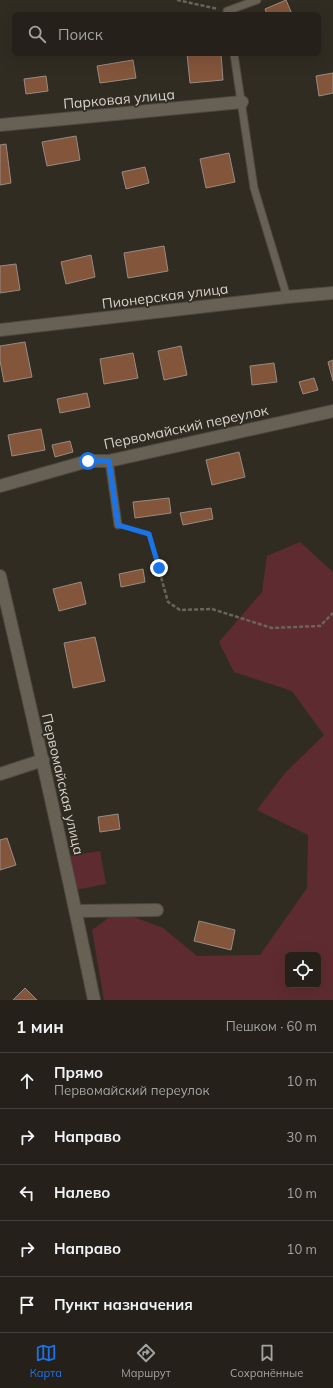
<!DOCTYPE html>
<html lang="ru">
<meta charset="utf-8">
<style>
:root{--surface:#25211a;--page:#2d2923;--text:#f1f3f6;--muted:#a3a3a2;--line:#423e39;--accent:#1a73e8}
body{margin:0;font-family:Mulish,sans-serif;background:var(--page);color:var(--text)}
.controls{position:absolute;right:12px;bottom:12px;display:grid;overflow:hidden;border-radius:6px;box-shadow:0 4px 16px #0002}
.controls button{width:36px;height:36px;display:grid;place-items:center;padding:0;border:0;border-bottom:1px solid var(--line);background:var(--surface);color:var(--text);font:20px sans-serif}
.stop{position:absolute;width:12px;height:12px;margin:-9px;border:3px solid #1a73e8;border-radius:50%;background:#fff}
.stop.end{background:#1a73e8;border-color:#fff;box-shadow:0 1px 4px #0008}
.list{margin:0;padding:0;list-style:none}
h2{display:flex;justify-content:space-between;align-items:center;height:52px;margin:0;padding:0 16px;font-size:17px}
h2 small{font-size:13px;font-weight:400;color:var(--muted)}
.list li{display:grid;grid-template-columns:26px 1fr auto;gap:12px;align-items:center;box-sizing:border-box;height:56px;padding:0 16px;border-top:1px solid var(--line)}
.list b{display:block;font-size:15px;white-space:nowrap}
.list p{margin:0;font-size:13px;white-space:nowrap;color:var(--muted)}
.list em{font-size:13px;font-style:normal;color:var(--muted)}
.icon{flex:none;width:22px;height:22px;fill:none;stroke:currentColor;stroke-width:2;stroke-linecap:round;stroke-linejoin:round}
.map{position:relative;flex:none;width:333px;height:1000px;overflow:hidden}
.search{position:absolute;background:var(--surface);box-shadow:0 4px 16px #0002;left:12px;right:12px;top:12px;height:44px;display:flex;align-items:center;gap:10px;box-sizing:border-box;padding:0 14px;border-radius:6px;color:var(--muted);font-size:15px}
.sheet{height:332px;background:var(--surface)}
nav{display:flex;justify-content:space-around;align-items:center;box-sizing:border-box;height:56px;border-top:1px solid var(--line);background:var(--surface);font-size:11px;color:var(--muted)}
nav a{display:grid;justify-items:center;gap:2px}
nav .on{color:var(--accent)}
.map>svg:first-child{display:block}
</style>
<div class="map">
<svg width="333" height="1000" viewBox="0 0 333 1000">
<rect width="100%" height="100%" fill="#312c22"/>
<!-- green -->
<path fill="#5e2c30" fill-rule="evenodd" d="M300 542 333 572V1000H104L92 930 118 911 163 928 197 956 260 955 307 888 308 835 257 810 285 773 324 735 292 691 234 672 219 642 262 592 267 556ZM288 955H318V985H288Z
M100 851 106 884 75 890 69 856Z"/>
<!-- building -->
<path fill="#83553b" stroke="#988b83" d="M286 0 292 14H267L265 9Z
M187 54H221L223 80 190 83Z
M133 60 136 78 100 83 97 66Z
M333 73V93L319 96 316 76Z
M46 76 48 91 26 94 24 79Z
M76 136 80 160 47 166 42 142Z
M6 144 11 183 0 185V145Z
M229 153 235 182 206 188 200 159Z
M145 167 149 183 126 189 122 172Z
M164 246 168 271 128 278 124 253Z
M91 255 95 277 66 284 61 262Z
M16 264 20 290 0 293V266Z
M25 342 32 377 4 382 0 361V346Z
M181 346 187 375 164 380 158 351Z
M133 353 138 378 104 384 100 359Z
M333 360V381L328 362Z
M274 363 277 382 252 385 250 366Z
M314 378 318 390 303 394 299 382Z
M87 393 90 407 60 413 57 399Z
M41 429 45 450 12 456 8 435Z
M70 441 73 452 55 457 52 445Z
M239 452 245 477 212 485 206 460Z
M169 498 171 513 135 518 133 502Z
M211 508 213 519 183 525 180 513Z
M143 569 145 582 121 587 119 574Z
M81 582 86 604 59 611 53 589Z
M95 637 105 681 73 688 64 643Z
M118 814 120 829 100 832 98 817Z
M7 838 16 865 0 870V840Z
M199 921 235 930 231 950 194 941Z
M25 988 37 1000H13Z"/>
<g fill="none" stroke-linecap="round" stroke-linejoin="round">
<defs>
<path id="service" d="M227 14V11L257 0
M234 54 254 188 287 297
M109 461 118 525"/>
<path id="minor" d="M0 125 242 102
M0 330 287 297 333 293
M0 486 88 461H109L333 411
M0 576C33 717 65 858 94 1000
M0 774 43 760
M76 911 157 910"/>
</defs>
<!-- service casing -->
<use href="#service" stroke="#4e4941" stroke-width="9"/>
<!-- minor casing -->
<use href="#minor" stroke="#4e4941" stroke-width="14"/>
<!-- path -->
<path stroke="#69655c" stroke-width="2.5" stroke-dasharray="4 2" stroke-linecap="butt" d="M177 0 218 9
M129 528 149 534 168 602 180 610 212 609 272 628 320 626 333 613"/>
<!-- service -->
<use href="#service" stroke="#676155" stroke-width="7"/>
<!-- minor -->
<use href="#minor" stroke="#676155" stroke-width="12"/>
</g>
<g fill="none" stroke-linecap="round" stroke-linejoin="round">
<!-- route -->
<path stroke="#1a73e8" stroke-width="5" d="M88 461H109L118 525 149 534 159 568"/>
</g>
<g text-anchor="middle" stroke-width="3.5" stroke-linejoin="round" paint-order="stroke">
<!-- street labels -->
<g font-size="14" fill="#d6d3cc" stroke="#312c22">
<text transform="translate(119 99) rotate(-5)" y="5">Парковая улица</text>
<text transform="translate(165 296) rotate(-7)" y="5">Пионерская улица</text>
<text transform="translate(186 427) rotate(-12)" y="5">Первомайский переулок</text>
<text transform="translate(63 784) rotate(77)" y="5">Первомайская улица</text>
</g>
</g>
</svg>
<div class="controls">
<button><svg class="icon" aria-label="locate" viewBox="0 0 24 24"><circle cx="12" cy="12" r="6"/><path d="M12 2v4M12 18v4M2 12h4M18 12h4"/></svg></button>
</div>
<div class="stop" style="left:88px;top:461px"></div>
<div class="stop end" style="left:159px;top:568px"></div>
<div class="search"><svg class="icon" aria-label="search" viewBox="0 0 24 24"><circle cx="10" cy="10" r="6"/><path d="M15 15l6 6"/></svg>Поиск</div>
</div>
<section class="sheet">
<h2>1 мин<small>Пешком · 60 m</small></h2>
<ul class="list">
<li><svg class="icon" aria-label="ahead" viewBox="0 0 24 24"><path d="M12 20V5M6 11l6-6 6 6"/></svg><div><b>Прямо</b><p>Первомайский переулок</p></div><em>10 m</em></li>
<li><svg class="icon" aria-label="right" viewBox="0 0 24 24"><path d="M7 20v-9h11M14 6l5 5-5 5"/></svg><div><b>Направо</b></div><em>30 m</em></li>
<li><svg class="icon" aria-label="left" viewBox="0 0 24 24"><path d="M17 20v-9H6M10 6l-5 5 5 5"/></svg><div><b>Налево</b></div><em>10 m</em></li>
<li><svg class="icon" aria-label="right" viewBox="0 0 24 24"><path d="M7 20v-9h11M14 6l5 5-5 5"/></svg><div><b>Направо</b></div><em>10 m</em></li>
<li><svg class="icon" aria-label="arrive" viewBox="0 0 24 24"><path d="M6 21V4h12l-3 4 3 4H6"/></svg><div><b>Пункт назначения</b></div></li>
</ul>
</section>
<nav>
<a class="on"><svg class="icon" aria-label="map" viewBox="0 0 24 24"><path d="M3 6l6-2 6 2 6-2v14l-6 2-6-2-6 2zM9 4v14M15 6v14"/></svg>Карта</a>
<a><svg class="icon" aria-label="directions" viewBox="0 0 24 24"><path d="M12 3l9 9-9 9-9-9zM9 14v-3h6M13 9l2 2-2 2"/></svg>Маршрут</a>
<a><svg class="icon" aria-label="saved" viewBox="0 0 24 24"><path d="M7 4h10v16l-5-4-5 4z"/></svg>Сохранённые</a>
</nav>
